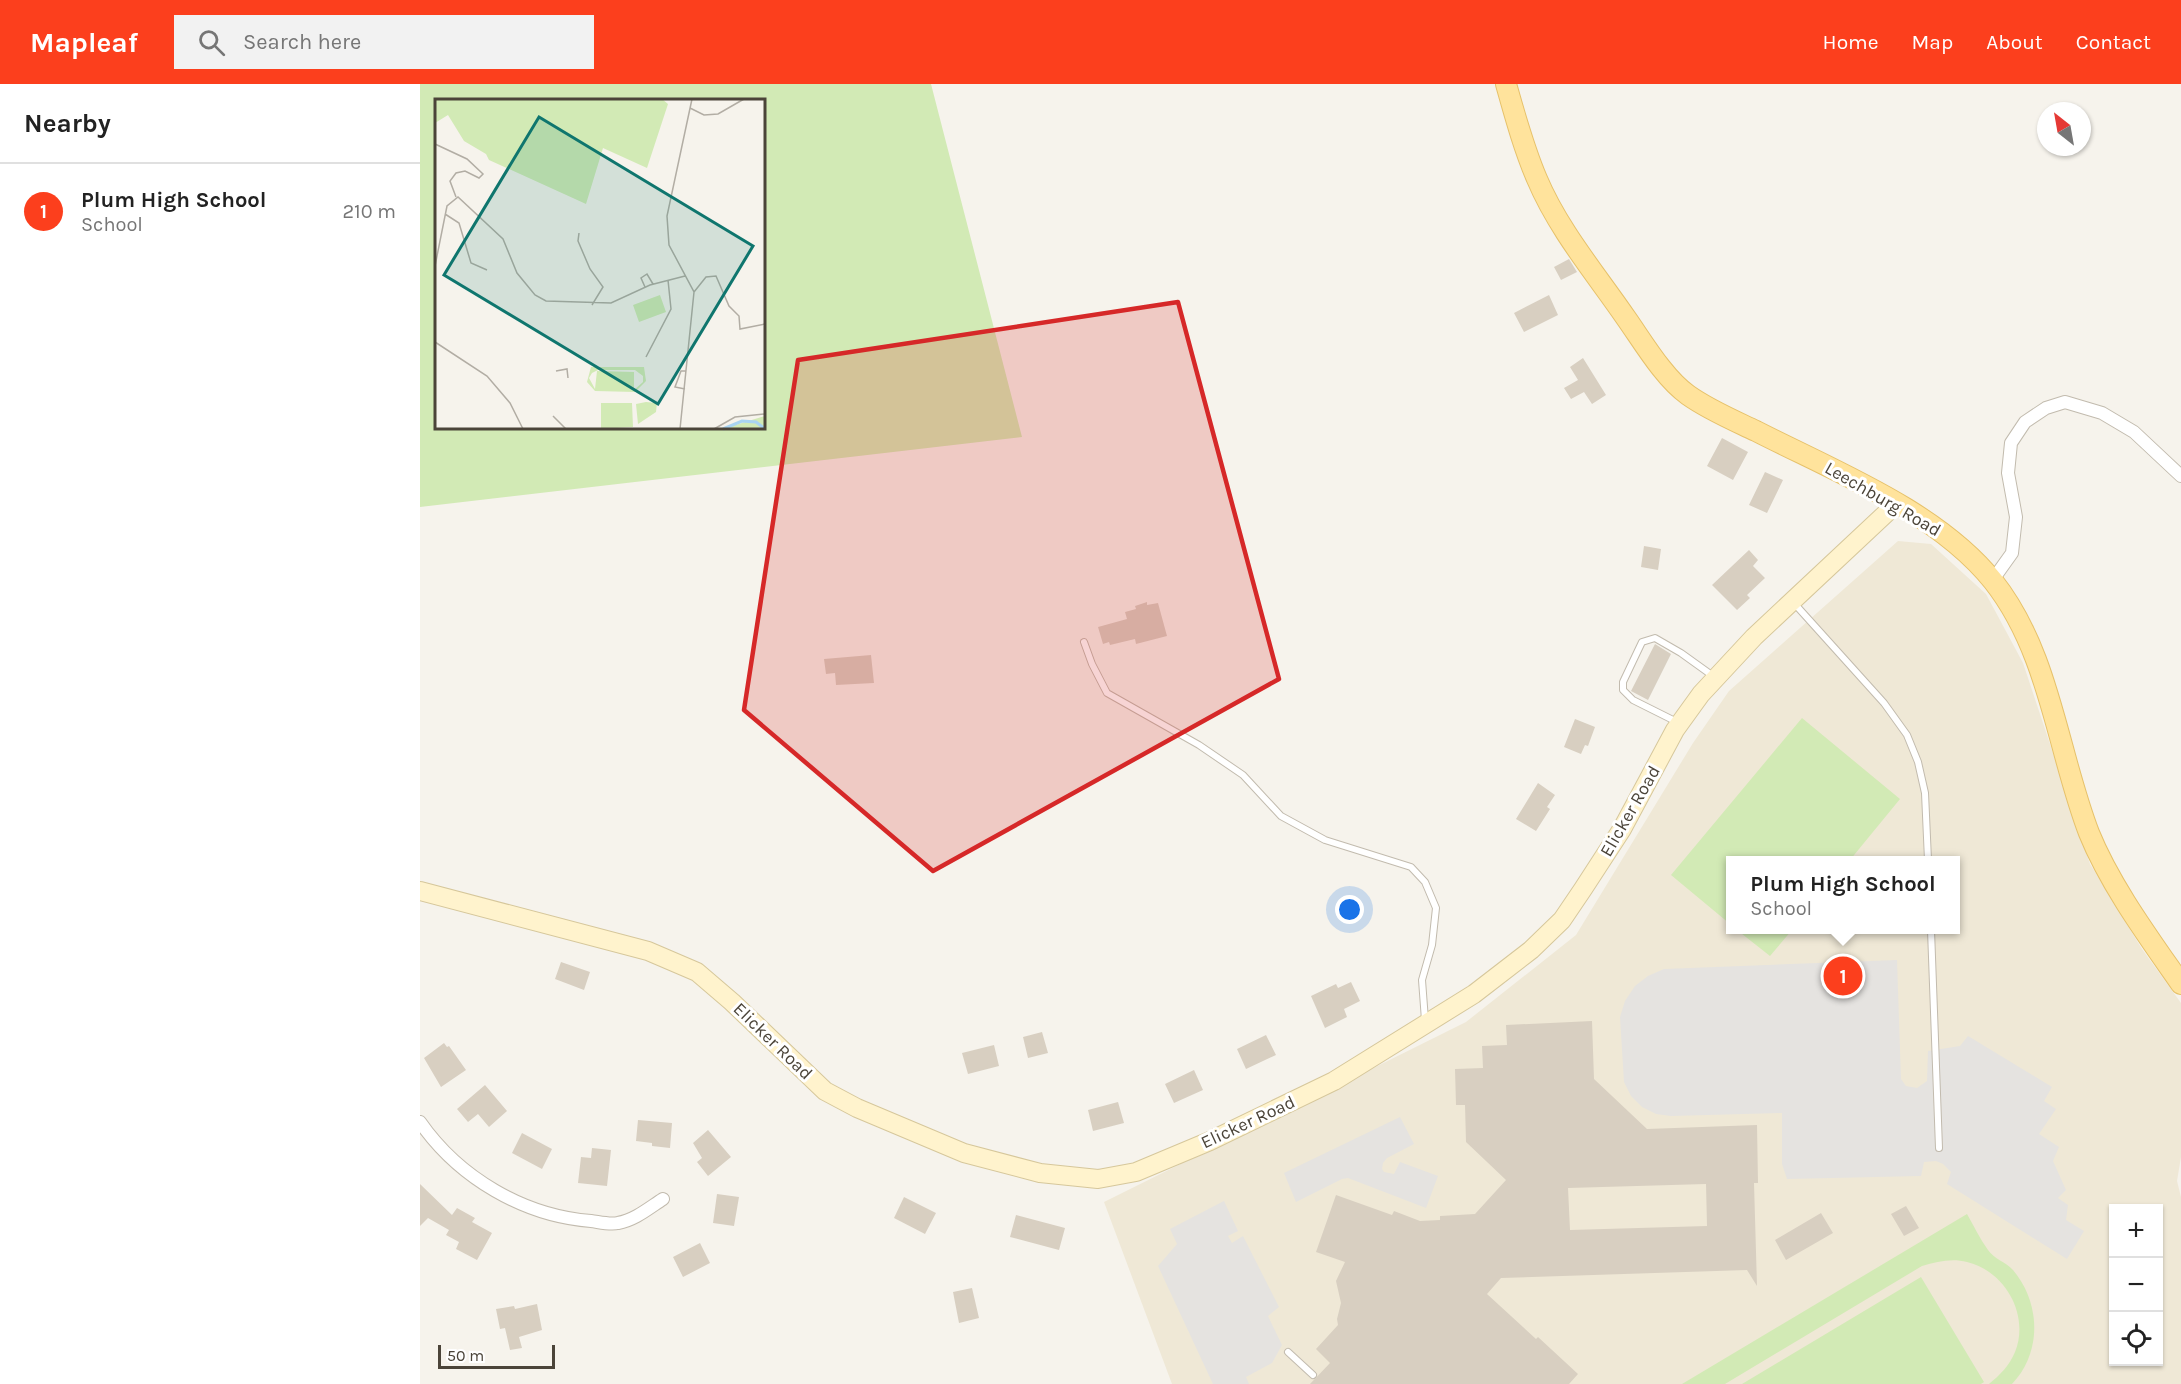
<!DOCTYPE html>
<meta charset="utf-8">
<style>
:root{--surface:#fff;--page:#f2f2f2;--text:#222;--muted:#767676;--line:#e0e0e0;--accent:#fc3f1d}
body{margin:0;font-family:Karla,sans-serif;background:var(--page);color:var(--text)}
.controls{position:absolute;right:18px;bottom:18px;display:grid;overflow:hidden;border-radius:0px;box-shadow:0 2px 4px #0004}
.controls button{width:54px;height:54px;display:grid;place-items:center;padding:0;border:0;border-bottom:2px solid var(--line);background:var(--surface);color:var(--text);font:30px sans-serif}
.compass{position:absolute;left:1617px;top:18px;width:54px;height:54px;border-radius:50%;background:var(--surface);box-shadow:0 2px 4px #0004;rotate:329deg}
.scale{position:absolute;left:18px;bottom:15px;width:117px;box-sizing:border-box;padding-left:6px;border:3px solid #4b4439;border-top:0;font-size:16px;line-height:21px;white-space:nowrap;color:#4b4439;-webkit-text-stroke:4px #fff;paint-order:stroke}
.you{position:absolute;left:930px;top:826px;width:21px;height:21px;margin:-15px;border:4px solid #fff;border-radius:50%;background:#1a73e8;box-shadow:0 0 0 9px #1a73e833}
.badge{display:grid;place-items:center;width:39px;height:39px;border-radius:50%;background:var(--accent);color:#fff;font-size:20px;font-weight:700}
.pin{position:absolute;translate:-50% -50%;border:3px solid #fff;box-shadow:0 2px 6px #0006}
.popup{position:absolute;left:1306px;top:772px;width:234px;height:78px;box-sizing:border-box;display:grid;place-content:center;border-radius:0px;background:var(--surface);filter:drop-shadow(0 2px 4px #0005);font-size:20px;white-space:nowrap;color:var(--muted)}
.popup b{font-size:22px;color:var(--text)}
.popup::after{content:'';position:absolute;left:50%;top:100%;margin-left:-12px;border:12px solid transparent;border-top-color:var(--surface)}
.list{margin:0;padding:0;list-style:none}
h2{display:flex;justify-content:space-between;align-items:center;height:78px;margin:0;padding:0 24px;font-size:26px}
h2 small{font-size:20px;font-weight:400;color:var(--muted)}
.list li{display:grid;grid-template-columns:39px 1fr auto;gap:18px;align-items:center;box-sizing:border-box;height:96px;padding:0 24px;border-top:2px solid var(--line)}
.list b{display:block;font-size:22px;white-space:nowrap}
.list p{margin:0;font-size:20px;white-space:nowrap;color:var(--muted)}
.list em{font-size:20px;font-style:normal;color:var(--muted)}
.icon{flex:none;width:33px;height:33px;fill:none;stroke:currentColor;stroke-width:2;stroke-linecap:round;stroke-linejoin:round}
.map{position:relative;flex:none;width:1761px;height:1300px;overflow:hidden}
header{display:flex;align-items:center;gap:36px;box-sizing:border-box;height:84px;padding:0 30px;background:var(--accent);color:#fff}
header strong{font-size:28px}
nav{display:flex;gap:33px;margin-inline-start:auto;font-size:21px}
.search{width:420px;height:54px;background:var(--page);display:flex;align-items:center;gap:15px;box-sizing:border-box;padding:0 21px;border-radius:0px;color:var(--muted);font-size:22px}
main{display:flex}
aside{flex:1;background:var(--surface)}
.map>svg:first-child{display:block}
</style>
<header>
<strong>Mapleaf</strong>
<div class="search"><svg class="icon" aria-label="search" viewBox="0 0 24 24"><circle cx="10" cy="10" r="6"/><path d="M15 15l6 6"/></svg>Search here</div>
<nav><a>Home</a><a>Map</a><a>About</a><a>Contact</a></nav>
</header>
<main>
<aside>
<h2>Nearby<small></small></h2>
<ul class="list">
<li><span class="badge">1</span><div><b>Plum High School</b><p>School</p></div><em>210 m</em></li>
</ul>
</aside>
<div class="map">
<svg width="1761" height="1300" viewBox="0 0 1761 1300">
<rect width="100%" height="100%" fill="#f6f3ec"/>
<!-- education -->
<path fill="#efe8d6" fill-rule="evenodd" d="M1478 457 1511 460 1566 510 1603 579 1670 780 1722 865 1761 919V1073L1757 1097 1761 1113V1300H752L684 1118 1046 938 1156 851 1273 659 1309 607ZM1310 776H1535V846H1310ZM1694 1124H1738V1278H1694Z"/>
<!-- green -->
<path fill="#d2eab5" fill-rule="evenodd" d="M0 0H511L602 353 0 423ZM344 16V344H16V16Z
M1382 634 1480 715 1430 776H1310V840L1251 791Z
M1317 846H1372L1350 872Z
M1547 1130C1554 1142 1560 1155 1568 1166 1574 1175 1586 1178 1593 1186 1621 1219 1622 1269 1592 1300H1569C1580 1291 1589 1282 1595 1268 1610 1231 1585 1187 1547 1178 1531 1174 1517 1178 1502 1182L1305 1300H1262Z
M1501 1193 1564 1298 1561 1300H1322Z"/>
<!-- parking -->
<path fill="#e5e3e0" d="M1477 876 1481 995 1486 1002 1497 1004 1507 997 1508 967 1540 962 1548 952 1632 1003 1624 1017 1636 1025 1619 1050 1639 1063 1633 1077 1646 1106 1638 1114 1648 1121 1646 1136 1664 1147 1647 1175 1527 1100 1531 1088 1523 1080 1516 1077 1504 1078 1501 1092 1367 1095 1362 1080V1029L1251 1032 1236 1030 1222 1023 1211 1012 1204 998 1200 933 1205 917 1215 902 1228 892 1244 885Z
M980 1033 994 1060 967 1074 963 1079 962 1085 964 1088 974 1090 980 1078 1018 1092 1006 1124 928 1094 922 1095 876 1118 864 1089Z
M804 1117 818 1147 808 1152 812 1159 823 1152 859 1223 848 1232 862 1261 852 1279 826 1293 829 1300H793L738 1182 757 1160 750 1145Z"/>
<!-- building -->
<path fill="#d8cfc1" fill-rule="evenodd" d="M1149 175 1157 188 1141 196 1134 183Z
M1129 211 1138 231 1104 248 1094 229Z
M1163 274 1186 311 1172 320 1164 308 1151 315 1144 304 1158 296 1150 283Z
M1302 354 1328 368 1313 396 1287 382Z
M1345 388 1363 396 1347 429 1329 421Z
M1224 462 1241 465 1238 486 1221 483Z
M1329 466 1338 476 1333 482 1345 494 1327 511 1330 514 1317 526 1292 501Z
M727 518V521L738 519 747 552 716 560 715 555 690 561 689 558 683 560 678 543 707 535 705 528 716 525 715 522Z
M1235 560 1251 570 1228 616 1211 607Z
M451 571 454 599 416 601 415 589 406 590 404 575Z
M1155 635 1175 643 1168 662 1165 661 1161 670 1144 663Z
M1118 699 1135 711 1127 723 1130 725 1116 747 1096 735Z
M141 878 170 888 164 906 135 895Z
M931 898 940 917 924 925 927 933 905 944 891 912 916 900 918 904Z
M1172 937 1174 995 1227 1045 1337 1041 1338 1099H1334L1337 1202 1327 1186 1081 1194 1067 1210 1116 1255 1118 1253 1158 1290 1149 1300H890L910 1279 896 1265 918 1241 917 1235 921 1219 916 1197 925 1178 896 1168 916 1111 972 1131 974 1127 1000 1137 1020 1136V1132L1055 1130 1086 1096 1046 1058 1045 1021H1036L1035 985 1063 984 1062 962 1087 961 1086 941ZM1286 1100 1287 1142 1150 1146 1148 1104Z
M622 948 628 969 608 974 603 953Z
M846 951 856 971 826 985 817 965Z
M24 959 27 963 29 962 46 986 21 1003 4 974Z
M574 961 579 982 548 990 542 969Z
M774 986 783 1006 754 1019 745 1000Z
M65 1001 87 1027 69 1043 58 1030 48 1038 37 1025Z
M698 1018 704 1039 673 1047 668 1026Z
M218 1036 252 1039 250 1064 232 1062V1059L216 1057Z
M288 1046 311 1073 288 1092 277 1078 282 1074 273 1059Z
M102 1049 132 1065 122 1085 92 1069Z
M172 1064 191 1066 187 1102 158 1099 161 1073 171 1074Z
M0 1100 32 1131 37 1124 55 1134 52 1138 72 1149 57 1176 36 1165 39 1158 26 1151 29 1146 8 1134 0 1142Z
M297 1110 319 1113 314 1142 293 1139Z
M484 1113 516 1129 505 1150 474 1134Z
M1486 1122 1499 1144 1484 1152 1471 1130Z
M1401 1129 1413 1149 1366 1176 1355 1156Z
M596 1131 645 1144 639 1166 590 1153Z
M280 1159 290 1179 263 1193 253 1173Z
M552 1204 559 1234 539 1239 533 1208Z
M117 1220 122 1246 99 1253 102 1264 90 1266 85 1244 80 1245 76 1225 94 1222 95 1225Z"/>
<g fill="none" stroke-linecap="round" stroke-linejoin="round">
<defs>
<path id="lane" d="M1373 518 1464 619 1487 651 1498 678 1505 709 1508 776
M664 558 672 580 687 609 779 661 823 691 861 732 905 756 991 783 1005 798 1016 824 1012 861 1002 896 1005 936
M1257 638 1213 616 1203 606V598L1222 558 1235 554 1261 569 1293 592
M1511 846 1519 1064
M868 1268 893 1291"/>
<path id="street" d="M1572 497 1592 469 1596 433 1588 389 1591 359 1605 338 1626 324 1645 318 1682 329 1714 348 1761 392
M0 1038C39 1094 104 1132 171 1137 179 1138 190 1141 198 1139 215 1136 229 1124 243 1115"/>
<path id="secondary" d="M0 807 228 867 277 888 312 918 405 1007 437 1024 544 1069 620 1089 678 1095 716 1088 790 1057 914 997 1054 910 1111 866 1142 836 1163 805 1202 745 1255 646 1281 610 1334 553 1476 420"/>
<path id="primary" d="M1086 0C1095 32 1104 65 1117 95 1138 145 1175 189 1206 234 1223 258 1244 294 1268 311 1289 326 1313 336 1336 347 1414 387 1517 427 1573 497 1630 569 1637 666 1669 749 1690 801 1729 854 1761 900"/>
</defs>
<!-- lane casing -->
<use href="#lane" stroke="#c2bbae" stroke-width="8"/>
<!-- street casing -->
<use href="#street" stroke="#c2bbae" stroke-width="14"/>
<!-- secondary casing -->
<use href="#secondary" stroke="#d6c79b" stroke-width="20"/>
<!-- primary casing -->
<use href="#primary" stroke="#e6c16a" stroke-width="22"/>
<!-- lane -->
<use href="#lane" stroke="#fff" stroke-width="6"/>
<!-- street -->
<use href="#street" stroke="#fff" stroke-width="12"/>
<!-- secondary -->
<use href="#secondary" stroke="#fff3cd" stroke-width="18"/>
<!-- primary -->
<use href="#primary" stroke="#ffe39c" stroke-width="20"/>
</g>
<!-- marked area -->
<path fill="#d62828" fill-opacity="0.2" stroke="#d62828" stroke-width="4.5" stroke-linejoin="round" d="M758 218 859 595 513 787 324 626 378 276Z"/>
<g text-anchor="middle" stroke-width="6" stroke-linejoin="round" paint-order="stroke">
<!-- street labels -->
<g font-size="18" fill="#4b4439" stroke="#fff">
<text transform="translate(1463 415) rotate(30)" y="6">Leechburg Road</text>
<text transform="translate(1210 727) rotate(-60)" y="6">Elicker Road</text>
<text transform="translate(353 957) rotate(44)" y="6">Elicker Road</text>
<text transform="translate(828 1038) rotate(-25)" y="6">Elicker Road</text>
</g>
</g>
<!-- overview -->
<g transform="translate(15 15)">
<rect width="330" height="330" fill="#f6f3ec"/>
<path d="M0 0H227L233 5 212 69 168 49 151 105 54 61 51 55 29 42 13 16 0 24ZM225 196 231 213 204 223 198 206ZM156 268H209L211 282 200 293 160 292 152 283ZM163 271H200L208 277V283L199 291V273L162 272 160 290 154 279 157 274ZM211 303 222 304 221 313 203 325 201 305ZM166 304H197L198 328 166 330ZM330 317V330H293L297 327Z" fill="#d2eab5" fill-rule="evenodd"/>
<path fill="none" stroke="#a9d4f2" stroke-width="3" d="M288 330 307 322 321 323 330 330"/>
<path fill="none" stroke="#b2ada4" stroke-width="1.5" d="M255 9 269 16 283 15 309 0M0 45 32 60 48 75 44 79 30 72 21 74 15 82 21 98M10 115 24 124 36 164 52 171M144 134 143 142 155 170 168 188 157 206M0 167 12 107 23 98 68 140 82 174 100 196 111 202 176 204 215 186 250 177M210 188 206 179 212 175 218 185M259 193 271 178 281 177 294 207 304 217 305 230 330 225M0 243 52 277 75 304 88 330M211 258 236 210 233 181M121 272 132 270 133 279M250 290 240 288 246 272H251M118 317 131 330M245 330 259 193 234 146 232 117 257 0M279 330 300 318 330 315"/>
<path fill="#0f766e" fill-opacity="0.15" stroke="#0f766e" stroke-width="3" d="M104 18 318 147 223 305 9 176Z"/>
<rect width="330" height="330" fill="none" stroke="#4b4439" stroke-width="3"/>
</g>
</svg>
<div class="controls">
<button>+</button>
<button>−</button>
<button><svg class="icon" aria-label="locate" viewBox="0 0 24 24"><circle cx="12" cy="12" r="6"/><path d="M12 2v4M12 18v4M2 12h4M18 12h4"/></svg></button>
</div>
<svg class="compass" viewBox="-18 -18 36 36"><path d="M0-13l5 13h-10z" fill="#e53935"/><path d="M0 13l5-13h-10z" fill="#767676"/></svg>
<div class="scale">50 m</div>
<div class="you"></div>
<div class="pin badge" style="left:1423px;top:892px">1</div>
<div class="popup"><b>Plum High School</b>School</div>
</div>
</main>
